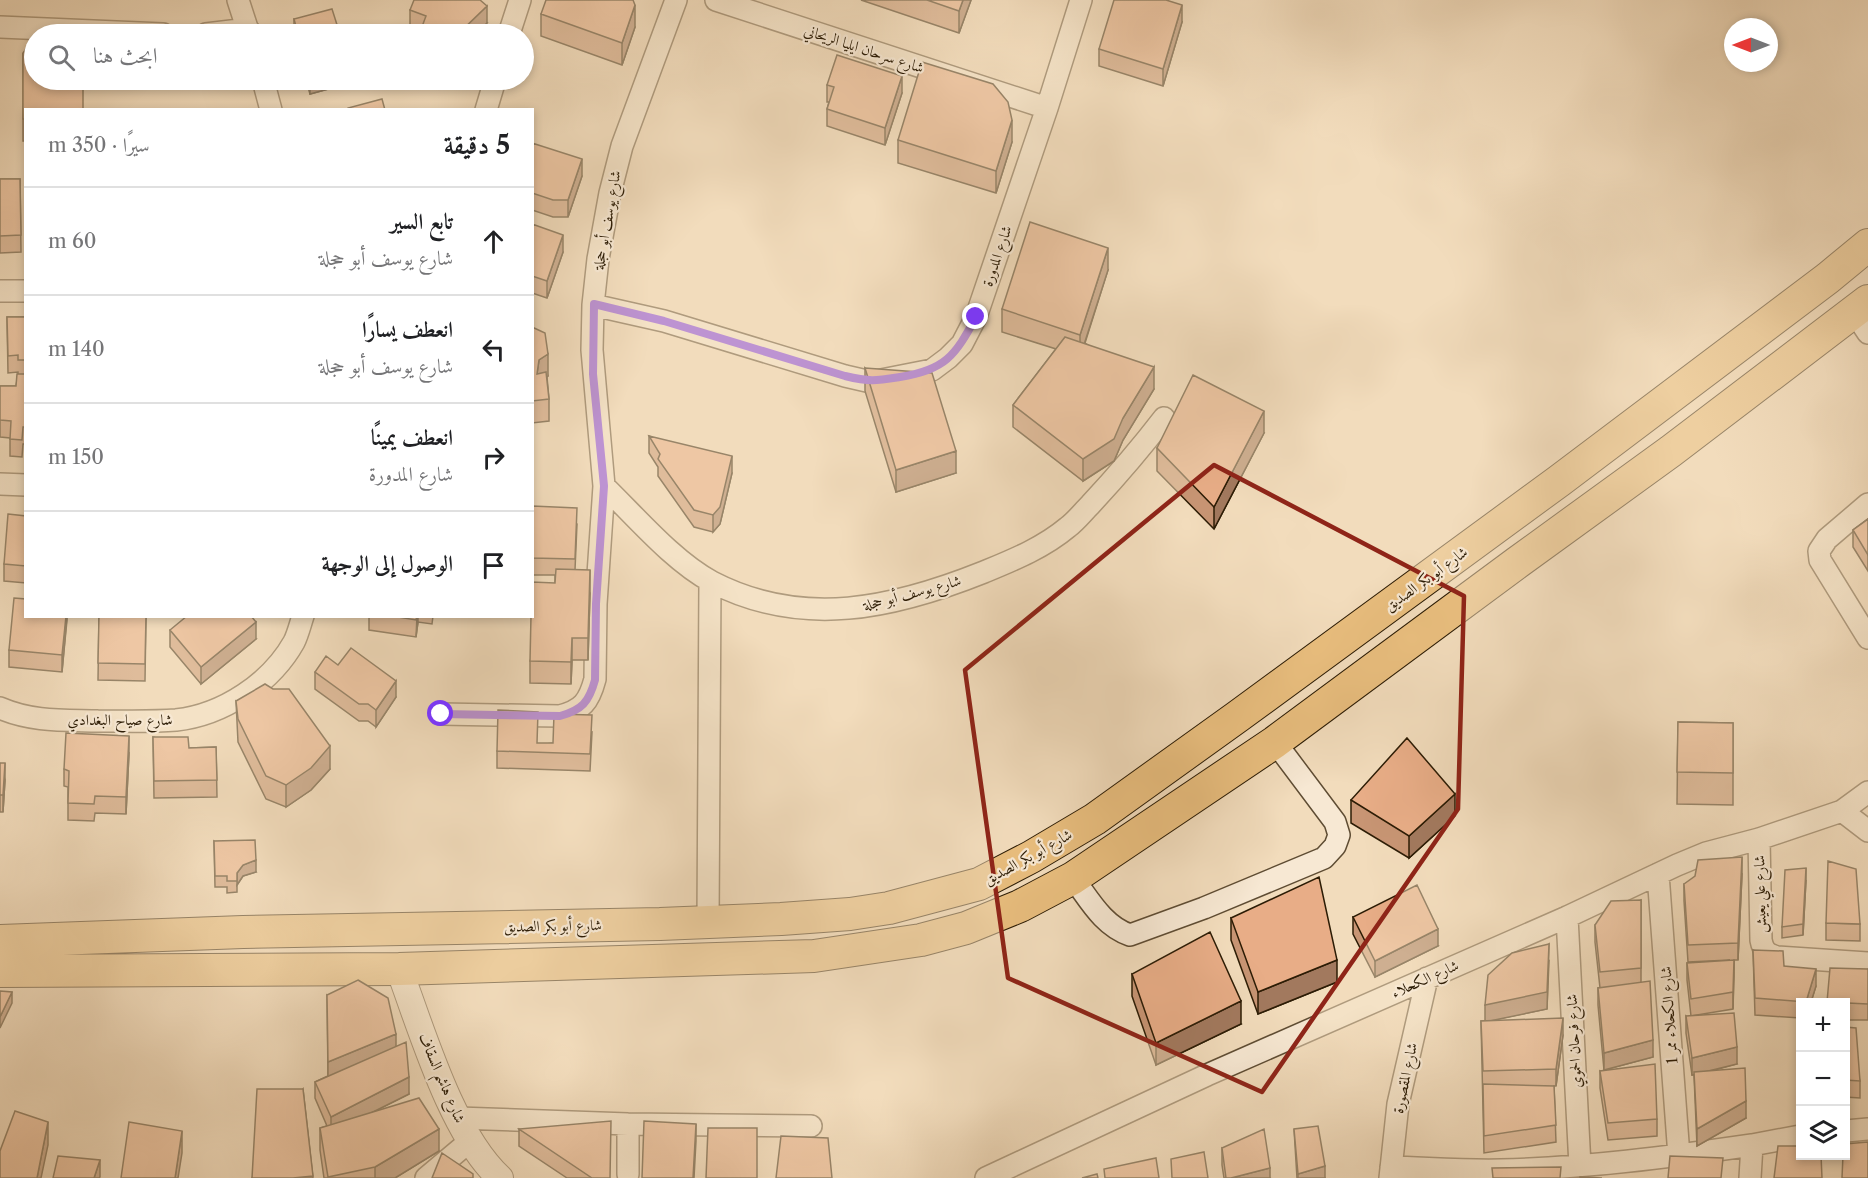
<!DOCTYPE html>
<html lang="ar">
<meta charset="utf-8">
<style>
:root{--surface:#fff;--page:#f6f6f6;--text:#202124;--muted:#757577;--line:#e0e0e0}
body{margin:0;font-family:"Libre Caslon Text",Amiri,serif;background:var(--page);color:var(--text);direction:rtl}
.controls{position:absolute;right:18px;bottom:18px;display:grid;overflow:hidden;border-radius:0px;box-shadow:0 3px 9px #0003}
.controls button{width:54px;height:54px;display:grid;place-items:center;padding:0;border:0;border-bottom:2px solid var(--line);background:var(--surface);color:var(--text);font:30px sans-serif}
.compass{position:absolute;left:1724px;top:18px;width:54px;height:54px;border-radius:50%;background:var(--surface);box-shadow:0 3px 9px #0003;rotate:270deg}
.stop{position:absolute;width:18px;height:18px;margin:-14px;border:4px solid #7c3aed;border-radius:50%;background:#fff}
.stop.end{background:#7c3aed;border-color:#fff;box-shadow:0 2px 6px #0008}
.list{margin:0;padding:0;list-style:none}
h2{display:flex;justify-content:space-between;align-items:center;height:78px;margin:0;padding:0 24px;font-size:26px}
h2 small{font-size:20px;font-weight:400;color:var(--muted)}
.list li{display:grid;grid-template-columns:39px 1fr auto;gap:18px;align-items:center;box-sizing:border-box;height:108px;padding:0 24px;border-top:2px solid var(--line)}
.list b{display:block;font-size:22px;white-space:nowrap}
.list p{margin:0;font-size:20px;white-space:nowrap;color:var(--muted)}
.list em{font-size:20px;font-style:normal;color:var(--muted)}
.icon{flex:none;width:33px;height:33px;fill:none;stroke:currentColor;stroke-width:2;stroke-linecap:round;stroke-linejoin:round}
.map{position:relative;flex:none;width:1868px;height:1178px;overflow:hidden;direction:ltr}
.search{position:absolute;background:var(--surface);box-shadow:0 3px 9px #0003;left:24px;top:24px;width:510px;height:66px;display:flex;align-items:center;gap:15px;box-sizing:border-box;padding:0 21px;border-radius:33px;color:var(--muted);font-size:22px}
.panel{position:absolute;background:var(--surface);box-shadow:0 3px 9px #0003;left:24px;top:108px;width:510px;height:510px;border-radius:0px;direction:rtl}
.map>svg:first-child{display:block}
</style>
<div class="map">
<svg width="1868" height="1178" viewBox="0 0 1868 1178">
<rect width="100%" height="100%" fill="#f2dcbc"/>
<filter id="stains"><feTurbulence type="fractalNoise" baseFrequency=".00333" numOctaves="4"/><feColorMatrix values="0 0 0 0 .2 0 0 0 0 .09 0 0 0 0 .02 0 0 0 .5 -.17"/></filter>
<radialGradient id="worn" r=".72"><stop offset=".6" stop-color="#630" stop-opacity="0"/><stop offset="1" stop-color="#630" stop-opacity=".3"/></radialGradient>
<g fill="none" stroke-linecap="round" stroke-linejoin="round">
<defs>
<path id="minor" d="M238 0 249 34
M716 0 1047 108
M0 27 163 34
M206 34 248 29
M509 34 520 0
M263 80 271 110
M486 110 495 80
M0 291H26
M593 305 664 321 845 376 871 382 932 370 948 358 962 344 976 317 1047 108 1081 0
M1854 312 1868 333
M0 484 26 485
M604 486C636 517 673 561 712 582 803 629 894 608 984 572 1013 560 1043 548 1068 527 1076 521 1083 512 1090 505 1116 477 1141 448 1164 418
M1868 504 1827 539 1819 551 1820 560 1868 638
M0 708C32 722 64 720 98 721 124 721 150 722 176 720 223 715 271 683 294 642 298 634 300 625 303 616
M441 714 560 716C582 710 589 702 595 679L596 604 604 486 592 350 593 305 598 259 610 193 622 146 676 0
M1842 811 1868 831
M1759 839 1761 940C1763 951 1767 954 1777 957L1868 963
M1658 874 1679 1156
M1073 878C1089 899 1103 926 1130 935L1204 908 1324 858 1335 846 1339 835 1335 822 1275 742
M1567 917 1580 1166
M708 922 710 581
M458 1118 628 1124 811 1126
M628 1124V1174
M1846 1131 1868 1129
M1391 1167C1428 1168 1465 1171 1501 1170 1585 1168 1669 1157 1752 1145
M426 1178 470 1141
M986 1178 1207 1075 1567 917 1677 865 1706 853 1759 839 1842 811 1868 792
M1390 1178 1398 1104 1427 978
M1750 1178 1752 1145 1800 1136"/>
<path id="tertiary" d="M399 969C422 1031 452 1134 500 1178"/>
<path id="primary" d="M0 941 243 932 660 924 781 919 850 914 889 908 979 884 1031 857 1095 819 1237 717 1559 481 1828 278 1868 245
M0 971 399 969 814 956 921 940 966 928 1020 906 1073 878 1275 742 1518 562 1671 451 1868 301"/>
</defs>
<!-- minor casing -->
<use href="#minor" stroke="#5e4c33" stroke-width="24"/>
<!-- tertiary casing -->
<use href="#tertiary" stroke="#5e4c33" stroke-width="28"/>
<!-- primary casing -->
<use href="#primary" stroke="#2c1c05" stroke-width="34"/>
<!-- minor -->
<use href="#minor" stroke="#f7e8d3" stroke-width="21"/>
<!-- tertiary -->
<use href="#tertiary" stroke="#f7e8d3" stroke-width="26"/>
<!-- primary -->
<use href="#primary" stroke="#e9be7e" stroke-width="32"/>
</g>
<!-- wall -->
<path fill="#c89574" stroke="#2c1c05" stroke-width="1.5" d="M861 0H971L959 33Z
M410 10 487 23 475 34H420V31L410 27Z
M541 14 635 27 622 65 541 36Z
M294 19 339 31 361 34H294Z
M1182 22 1163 86 1099 66V49Z
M23 53 26 110V141H23Z
M306 80H361L310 94Z
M827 85 902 93 885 145 827 126V109L829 102H827Z
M898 140 1012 142 996 193 898 163Z
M532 143 582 176 568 217H553L532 210Z
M0 179H20L21 252 0 253Z
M532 224 563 252 547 298 532 293Z
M1108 270 1085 343 1154 389 1123 440 1114 461 1083 481 1013 427V405L1056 349 1002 332V309Z
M7 317H26V444H23L22 457 10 456V438L0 437V386H16L18 374V372L8 373Z
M532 327 548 376 547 377 549 399V421L532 423Z
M865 368 956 473 896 492 865 391Z
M1264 433 1214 529 1157 471V448Z
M649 436 732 473 720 524 713 532 694 527 658 476V467L649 453Z
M532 506 577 524 575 570 590 593 588 660H572L571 684 530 683V661L555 583V575H532Z
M26 516V583L4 581V564Z
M1868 519V571L1853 547V530Z
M67 616 62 672 9 667V650Z
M99 616H146L145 681 98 680Z
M369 616H433L432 624 418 622 416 637 369 630Z
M170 630 256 639 201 684 170 647Z
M338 665 396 697 376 727 368 721H359L315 689V672Z
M236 701 330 769 311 790 286 807 266 799 238 742Z
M1678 722 1733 723V805L1677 804Z
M592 732 590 771 497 768V751L553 743Z
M153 737 189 748 216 747 217 797 154 798Z
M129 753 126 814 95 813 94 821 68 820V787L64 786V769Z
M0 763 5 780 3 812H0Z
M1351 800 1455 816 1409 858 1351 823Z
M214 841 256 872 243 876 237 885V892L227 893V887H215Z
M1742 874 1738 960H1734L1733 1009 1691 1016 1687 980V963L1730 960 1688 962 1684 901V884Z
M1806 880 1803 935 1782 938V927Z
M1641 900V982L1653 1057 1604 1070 1598 1005V988H1600L1595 942V925Z
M1353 917 1438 946 1375 977 1353 934Z
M1231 918 1337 982 1258 1014 1231 940Z
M1826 923 1860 924V941L1826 940Z
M1753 950 1784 966 1816 986 1811 1002H1800V1018L1755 1015Z
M1549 961 1547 1009 1488 1021 1563 1035 1556 1086H1554L1556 1142 1484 1153 1481 1021H1485Z
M1868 969V1020H1845V1002Z
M1132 974 1241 1024 1156 1065 1132 996Z
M327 995 396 1047 409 1094 373 1112 439 1151 395 1178H324L320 1150V1128L327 1126 315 1098V1082L328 1076Z
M1686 1016 1737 1064 1711 1071 1746 1118 1697 1146 1694 1075H1692L1686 1033Z
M1845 1027 1860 1081V1098L1845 1097Z
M1600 1071 1657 1119V1136L1608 1140 1600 1088Z
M303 1089 313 1178H252Z
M519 1129 610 1178H567L519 1146Z
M1294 1129 1325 1178H1297Z
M1222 1148 1270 1178H1224L1222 1165Z"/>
<!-- shaded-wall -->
<path fill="#a2795e" stroke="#2c1c05" stroke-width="1.5" d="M963 0H971L959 33V11Z
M635 5V27L622 65V43Z
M1182 5V22L1163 86V69Z
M487 6V23L475 34H458Z
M902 76V93L885 145V128Z
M310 80H361L310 94Z
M373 80H387V84L373 88Z
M1012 120V142L996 193V171Z
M582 159V176L568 217V200Z
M563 235V252L547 298V281Z
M1108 248V270L1080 357V335Z
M548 354V376L539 383 537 374 539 360Z
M1154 367V389L1123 440 1114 461 1083 481V459L1123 418Z
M1264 411V433L1214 529V507Z
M956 451V473L896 492V470Z
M732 456V473L720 524 713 532V515Z
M590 570V593L588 660V638Z
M66 616H67V620L62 672V655Z
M417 616H418V622L416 637Z
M256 622V639L201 684V667Z
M572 638V660L571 684V662Z
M396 681V697L376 727V710Z
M129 736V753L126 814V797Z
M330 746V769L311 790 286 807V785Z
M5 763V780L3 812V795Z
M1455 794V816L1409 858V836Z
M1742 857V874L1738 960V943Z
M256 860V872L243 876 237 885V873L243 865Z
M1806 868V880L1803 935V924Z
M1438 929V946L1375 977V961Z
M1549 944 1547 1009 1485 1022V1005Z
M1337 960V982L1258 1014V992Z
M1734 960V977L1733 1009V992Z
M1816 969V986L1811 1002H1806Z
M12 992V1003L0 1028V1017Z
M1241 1001V1024L1156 1065V1043Z
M1563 1018V1035L1556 1086V1069Z
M396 1034V1051L328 1079V1062Z
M1653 1040V1057L1604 1070V1053Z
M1737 1047V1064L1692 1075V1058Z
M409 1077V1094L331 1133V1117Z
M1746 1101V1118L1697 1146V1129Z
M48 1122V1145L41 1178H37Z
M696 1124V1141L694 1178H693Z
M439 1129V1151L395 1178H375V1167Z
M182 1131V1153L178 1178H175Z
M100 1160V1177L99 1178H94Z
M1325 1166V1178H1298V1174Z
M1270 1168V1178H1231Z"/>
<!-- building -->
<path fill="#e8ad87" stroke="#2c1c05" stroke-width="1.5" d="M414 0H480L487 6 458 34H425L420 32 426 16 410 10Z
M546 0H633L635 5 622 43 541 14Z
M927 0H963L959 11Z
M1114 0H1166L1182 5 1163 69 1099 49Z
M332 9 339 31 359 26 361 34H298L294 19Z
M31 42H34V80H83V110H26V119H23V53Z
M837 55 902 76 885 128 827 109 834 87 827 85Z
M922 62 993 84 1008 102 1012 120 996 171 898 140Z
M382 99 385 110H348V108Z
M532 143 582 159 568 200H553L532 193Z
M0 179H20L21 235 0 236Z
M1030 222 1108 248 1080 335 1002 309Z
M532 224 563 235 547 281 532 276Z
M7 317H26V360H18V355L8 356Z
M532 327 545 333 548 354 539 360 537 374 546 372 549 399 532 401Z
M1065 337 1154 367 1123 418 1114 439 1083 459 1013 405Z
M865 368 932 373 956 451 896 470Z
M17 374H26V427H23L22 440 10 439 11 421 0 420V386H16Z
M1193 375 1264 411 1214 507 1157 448Z
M649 436 732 456 720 507 713 515 694 510 658 459 660 454Z
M532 506 577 508 575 559 532 558Z
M8 514 26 516V566L4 564Z
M1868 519V555L1853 530Z
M556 569 590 570 588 638H572L571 662 530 661 531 616H532V582L555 583Z
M14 598 26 599V616H66L62 655 9 650Z
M99 616H146L145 664 98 663Z
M187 616H251L256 622 201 667 170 630Z
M392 616H417L416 620Z
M351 648 396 681 376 710 368 704H359L315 672 326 656 338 665Z
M265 684 273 689H289L330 746 311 768 286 785 266 776 238 719 236 701Z
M498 710 538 712 537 743H553L554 714 592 715 590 754 497 751Z
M1678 722 1733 723V773L1677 772Z
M66 733 129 736 126 797 95 796 94 804 68 803 69 771 64 769Z
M153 737H188L189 748 216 747 217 780 154 781Z
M1407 738 1455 794 1409 836 1351 800Z
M0 763H5L3 795H0Z
M255 840 256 860 243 865 237 873V881H227V876H215L214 841Z
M1742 857 1738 943 1688 945 1684 884 1695 876 1698 860Z
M1828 861 1856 869 1860 924 1826 923Z
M1806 868 1803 924 1782 927 1785 870Z
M1319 877 1337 960 1258 992 1231 918Z
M1417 885 1438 929 1375 961 1353 917Z
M1641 900V968L1600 972 1595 925 1611 901Z
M1210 932 1241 1001 1156 1043 1132 974Z
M1549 944 1547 992 1485 1005 1488 975 1512 953Z
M1753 950 1783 951 1784 966 1816 969 1806 1002 1755 998Z
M1734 960 1733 992 1691 999 1687 963Z
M1830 968 1868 969V1004L1827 1002Z
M358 980 388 998 396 1034 328 1062 327 995Z
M1650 981 1653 1040 1604 1053 1598 988Z
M0 991 12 992 0 1017Z
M1734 1013 1737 1047 1692 1058 1686 1016Z
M1563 1018 1556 1069 1483 1071 1481 1021Z
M1845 1027 1856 1028 1860 1081 1845 1080Z
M406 1042 409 1077 331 1117 315 1082Z
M1655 1064 1657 1119 1608 1123 1600 1071Z
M1745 1068 1746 1101 1697 1129 1694 1072Z
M1483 1084 1554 1086 1556 1125 1484 1136Z
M257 1089H303L313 1176 293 1178H252Z
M419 1098 439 1129 375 1167 328 1177 320 1128Z
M15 1111 48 1122 37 1178H0V1151Z
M611 1121 610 1178H592L519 1129Z
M644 1121 696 1124 693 1178H642Z
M129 1122 182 1131 175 1178H121Z
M1318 1126 1325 1166 1298 1174 1294 1129Z
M708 1128H757V1178H706Z
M1264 1129 1270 1168 1231 1178H1226L1222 1148Z
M781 1136 828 1138 832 1178H776Z
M1868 1142V1178H1842L1843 1155H1845V1144Z
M1778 1146H1800V1155H1821L1822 1178H1774Z
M1204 1152 1208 1178H1172L1171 1159Z
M442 1153 473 1174V1178H432Z
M58 1156 100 1160 94 1178H53Z
M1670 1156 1723 1158 1721 1178H1668Z
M1156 1158 1159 1178H1105L1104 1169Z
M1561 1167 1560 1178H1493L1492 1168Z
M1097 1174 1098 1178H1082Z
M1580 1177 1602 1178H1580Z"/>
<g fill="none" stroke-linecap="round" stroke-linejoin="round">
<!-- route -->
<path stroke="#7c3aed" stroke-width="8" d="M441 714 560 716C582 710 589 702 595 680L596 604 604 486 593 374 594 304 664 321 845 376C870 382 875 381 900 377 945 370 955 356 976 317"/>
</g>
<!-- marked area -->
<path d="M0 0H1868V1178H0ZM1214 465 1464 596 1458 809 1262 1092 1008 978 965 670Z" fill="#f2dcbc" fill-opacity=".55" fill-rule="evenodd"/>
<path fill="none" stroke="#8f2418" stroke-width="4.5" stroke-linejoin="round" d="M1214 465 1464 596 1458 809 1262 1092 1008 978 965 670Z"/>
<g text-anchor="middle" stroke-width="4.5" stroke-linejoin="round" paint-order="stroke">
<!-- street labels -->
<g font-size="15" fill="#2c1c05" stroke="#f7e8d3">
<text transform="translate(864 49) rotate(18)" y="5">شارع سرحان ايليا الريحاني</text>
<text transform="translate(607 220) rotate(-80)" y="5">شارع يوسف أبو حجلة</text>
<text transform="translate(997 256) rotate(-71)" y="5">شارع المدورة</text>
<text transform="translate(1426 579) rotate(-36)" y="5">شارع أبو بكر الصديق</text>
<text transform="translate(912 593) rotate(-15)" y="5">شارع يوسف أبو حجلة</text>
<text x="120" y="725">شارع صياح البغدادي</text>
<text transform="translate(1028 857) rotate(-29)" y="5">شارع أبو بكر الصديق</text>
<text transform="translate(1760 894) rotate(-91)" y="5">شارع علي يعيش</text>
<text transform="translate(553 926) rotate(-1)" y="5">شارع أبو بكر الصديق</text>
<text transform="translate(1425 979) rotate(-24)" y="5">شارع الكحلاء</text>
<text transform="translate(1669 1015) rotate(-94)" y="5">شارع الكحلاء ممر 1</text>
<text transform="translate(1574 1041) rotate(-93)" y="5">شارع فرحان الحموي</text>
<text transform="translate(442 1078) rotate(67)" y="5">شارع هاشم السقاف</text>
<text transform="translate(1405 1078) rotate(-78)" y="5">شارع المقصورة</text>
</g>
</g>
<rect width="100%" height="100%" filter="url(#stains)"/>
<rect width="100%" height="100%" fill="url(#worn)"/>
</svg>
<div class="controls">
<button>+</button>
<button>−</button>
<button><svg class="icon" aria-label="layers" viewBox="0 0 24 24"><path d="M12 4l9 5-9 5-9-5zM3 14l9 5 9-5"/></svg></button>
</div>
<svg class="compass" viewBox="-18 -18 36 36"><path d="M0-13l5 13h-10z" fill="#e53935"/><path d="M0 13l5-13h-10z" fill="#757577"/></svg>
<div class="stop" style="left:441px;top:714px"></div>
<div class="stop end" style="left:976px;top:317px"></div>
<div class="search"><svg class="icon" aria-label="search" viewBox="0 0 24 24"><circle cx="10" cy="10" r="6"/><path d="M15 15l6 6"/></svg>ابحث هنا</div>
<section class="panel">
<h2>5 دقيقة<small>سيرًا · 350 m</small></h2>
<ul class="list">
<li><svg class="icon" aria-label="ahead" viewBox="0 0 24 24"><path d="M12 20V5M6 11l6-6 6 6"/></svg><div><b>تابع السير</b><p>شارع يوسف أبو حجلة</p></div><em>60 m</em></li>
<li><svg class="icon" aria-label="left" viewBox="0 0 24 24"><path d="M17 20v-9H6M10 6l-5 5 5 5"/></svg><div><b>انعطف يسارًا</b><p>شارع يوسف أبو حجلة</p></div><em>140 m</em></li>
<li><svg class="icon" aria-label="right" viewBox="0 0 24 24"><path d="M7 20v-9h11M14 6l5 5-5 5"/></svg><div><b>انعطف يمينًا</b><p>شارع المدورة</p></div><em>150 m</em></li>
<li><svg class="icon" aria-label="arrive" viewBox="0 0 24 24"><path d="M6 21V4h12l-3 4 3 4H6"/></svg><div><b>الوصول إلى الوجهة</b></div></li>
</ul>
</section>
</div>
